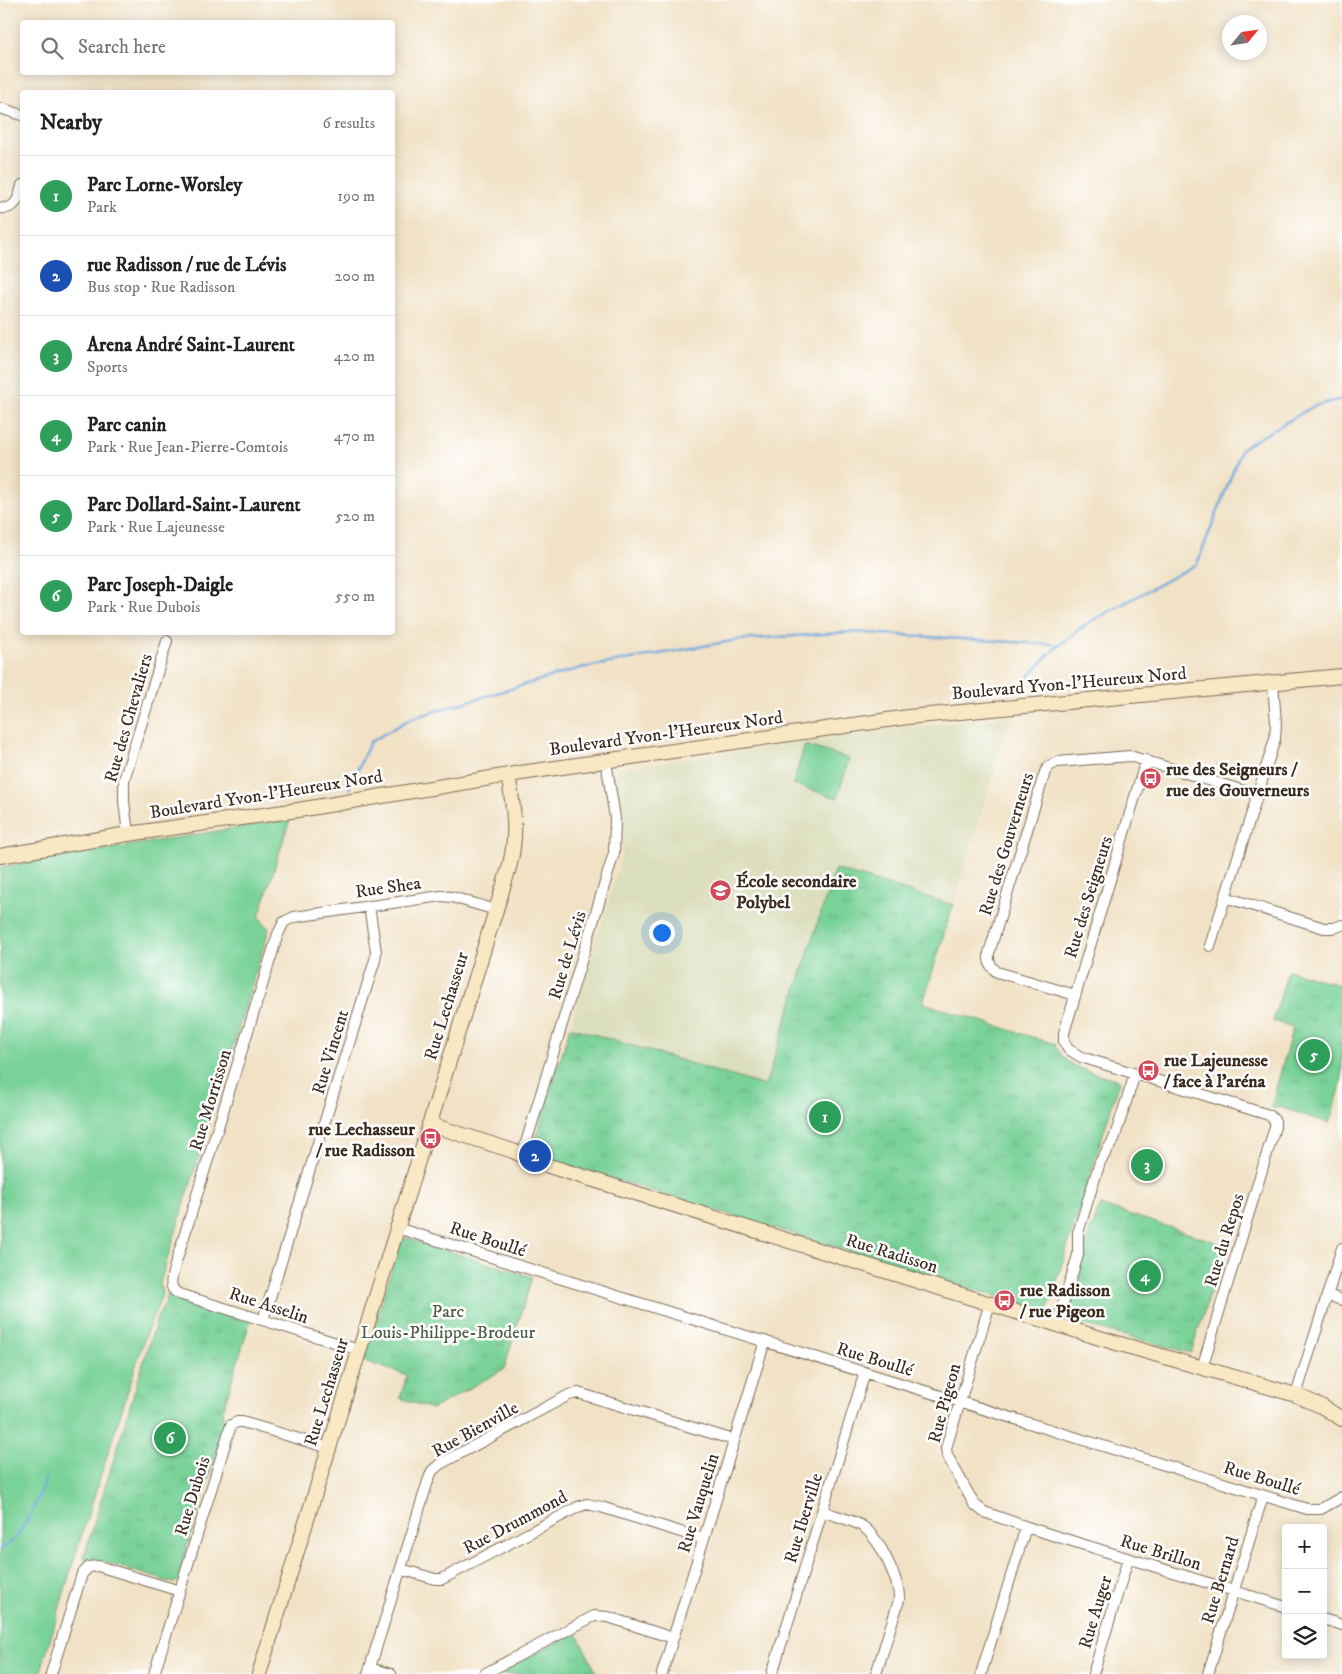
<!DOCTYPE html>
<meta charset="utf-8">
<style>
:root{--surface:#fff;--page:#f2f2f2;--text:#202124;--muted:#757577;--line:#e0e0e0;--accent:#111827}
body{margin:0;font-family:"IM FELL DW Pica",serif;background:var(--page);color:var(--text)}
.controls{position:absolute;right:15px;bottom:15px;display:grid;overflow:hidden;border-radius:5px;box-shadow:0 2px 12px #0003}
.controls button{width:45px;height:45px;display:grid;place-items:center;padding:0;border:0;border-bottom:1px solid var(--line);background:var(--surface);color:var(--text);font:25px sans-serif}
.compass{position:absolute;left:1222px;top:15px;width:45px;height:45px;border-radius:50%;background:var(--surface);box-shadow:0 2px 12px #0003;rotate:61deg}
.you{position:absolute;left:661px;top:932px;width:18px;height:18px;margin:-12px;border:4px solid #fff;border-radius:50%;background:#1a73e8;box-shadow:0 0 0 8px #1a73e833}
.badge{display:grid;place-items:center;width:32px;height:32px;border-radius:50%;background:var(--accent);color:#fff;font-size:16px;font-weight:700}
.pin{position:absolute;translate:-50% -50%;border:2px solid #fff;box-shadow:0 1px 5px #0006}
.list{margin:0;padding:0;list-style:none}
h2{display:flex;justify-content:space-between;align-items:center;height:65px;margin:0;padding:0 20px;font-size:21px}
h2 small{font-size:16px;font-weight:400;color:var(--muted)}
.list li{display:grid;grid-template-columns:32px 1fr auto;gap:15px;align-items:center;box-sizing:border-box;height:80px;padding:0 20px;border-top:1px solid var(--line)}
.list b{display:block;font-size:19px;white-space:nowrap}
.list p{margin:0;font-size:16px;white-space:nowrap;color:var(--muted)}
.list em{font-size:16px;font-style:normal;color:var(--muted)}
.icon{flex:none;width:28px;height:28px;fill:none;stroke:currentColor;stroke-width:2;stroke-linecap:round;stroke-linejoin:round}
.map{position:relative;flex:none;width:1342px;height:1674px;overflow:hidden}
.search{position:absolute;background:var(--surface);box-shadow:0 2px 12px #0003;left:20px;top:20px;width:375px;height:55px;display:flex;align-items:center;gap:12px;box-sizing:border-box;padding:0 18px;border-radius:5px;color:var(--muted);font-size:19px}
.panel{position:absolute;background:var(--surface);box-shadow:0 2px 12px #0003;left:20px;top:90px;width:375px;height:545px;border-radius:5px}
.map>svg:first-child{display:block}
</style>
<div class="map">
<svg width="1342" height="1674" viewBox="0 0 1342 1674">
<defs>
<pattern id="park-tufts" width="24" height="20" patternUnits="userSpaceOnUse" patternTransform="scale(1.25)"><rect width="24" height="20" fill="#79d298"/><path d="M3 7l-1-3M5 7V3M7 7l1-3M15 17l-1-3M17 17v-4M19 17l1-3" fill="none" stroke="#6ab483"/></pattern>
</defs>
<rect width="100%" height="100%" fill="#fff"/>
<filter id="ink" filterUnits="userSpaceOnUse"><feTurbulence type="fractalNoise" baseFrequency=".02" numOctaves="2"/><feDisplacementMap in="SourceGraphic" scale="10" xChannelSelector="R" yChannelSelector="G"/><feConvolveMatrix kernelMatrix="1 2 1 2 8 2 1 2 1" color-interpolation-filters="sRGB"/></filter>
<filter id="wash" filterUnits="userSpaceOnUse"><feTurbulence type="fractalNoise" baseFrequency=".0096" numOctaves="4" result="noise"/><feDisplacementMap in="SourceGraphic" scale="20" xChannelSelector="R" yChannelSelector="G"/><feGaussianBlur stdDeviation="1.12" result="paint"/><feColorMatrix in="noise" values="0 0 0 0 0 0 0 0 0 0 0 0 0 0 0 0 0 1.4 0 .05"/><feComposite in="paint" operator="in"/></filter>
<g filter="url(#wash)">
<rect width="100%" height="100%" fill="#f1e2c6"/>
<!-- built -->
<path fill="#dbdebc" d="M1011 716 953 905 835 869 765 1086 570 1027 622 856 623 833 615 774 618 769 872 732 972 720 978 722 996 718Z"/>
<!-- grass -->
<path fill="#79d298" stroke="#5a7e5b" d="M805 745 849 759 837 798 793 784Z
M290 819 259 917 269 929 160 1283 162 1294 161 1298 147 1331 74 1559 40 1674H0V867Z"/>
<!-- park -->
<path fill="url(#park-tufts)" stroke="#5a7e5b" d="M835 869 953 905 923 1003 1055 1044C1063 1069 1096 1073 1120 1080L1047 1312 535 1155 532 1151 570 1027 765 1086Z
M1288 970 1342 986V1082L1329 1123 1279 1107 1276 1109 1271 1107 1293 1027 1273 1021Z
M1100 1205 1225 1245 1191 1353 1109 1332 1063 1318 1091 1228 1093 1227Z
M407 1238 532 1277 504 1369 432 1409 400 1398 407 1375 363 1361 400 1243 403 1239Z
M168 1293 174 1299 250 1322 222 1412 225 1423 180 1570C179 1577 182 1581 173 1583L95 1559 85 1560 84 1556 157 1318 166 1302Z
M576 1632 597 1674H497Z"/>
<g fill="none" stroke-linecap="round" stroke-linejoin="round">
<!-- stream -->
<path stroke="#6ea7dd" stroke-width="2.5" d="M1014 693 1050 653 1086 624 1197 564 1242 448 1314 406 1342 399
M349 789 370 742 412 718 581 668 737 640 851 632 1061 645
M0 1549C23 1541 37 1499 47 1478"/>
</g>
</g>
<g filter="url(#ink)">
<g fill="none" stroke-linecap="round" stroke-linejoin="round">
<defs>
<path id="street" d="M0 108 22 115
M0 208C16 210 19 198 22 185
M1146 760 1064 1033V1042L1068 1049 1081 1057 1269 1115 1275 1121V1127L1202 1368
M128 834 124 801V780L167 641
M1225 897 1324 928H1334L1342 925
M1210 946 1275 739 1276 723 1273 683
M1075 995 997 972C990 967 988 961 989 953L1045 772 1049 766 1057 762 1130 756 1257 795
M522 1156 614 853 615 818 606 761
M397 1228 1307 1509H1321L1342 1497
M1327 1295 1342 1300
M990 1303 946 1448 947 1455 974 1504 984 1512 1036 1530 1286 1607
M263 1320 375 960 376 952 369 906
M1057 1324 1078 1255V1233L1088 1200 1100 1162 1114 1139 1135 1074
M359 1350 179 1294C169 1289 171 1281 173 1272L278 934 284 922 294 917 441 896 452 897 496 910
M1296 1395 1342 1248
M822 1511C835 1516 850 1519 862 1526 879 1537 900 1581 899 1600L876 1674
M401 1569 435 1579H442L578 1507 587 1504 601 1507 703 1539
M1323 1619 1342 1625
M370 1668 391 1674
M51 1674 82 1574 89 1567 98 1566 180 1591
M154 1674 231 1425 237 1422H242L329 1448
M368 1674 428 1481 432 1471 440 1464 569 1395 578 1393 734 1440
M484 1674 594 1616 608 1617 673 1638
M662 1674 765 1341
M772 1674 865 1372
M981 1674 1026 1527
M1093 1674 1128 1559
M1208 1674 1263 1496"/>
<path id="secondary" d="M0 856 128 834 298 810 521 773 908 717 1342 676
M429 1124 513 1151 533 1161 1103 1339 1296 1395 1321 1406 1342 1419
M259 1674 509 868C518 835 514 809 508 775"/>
</defs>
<!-- street casing -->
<use href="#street" stroke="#7b6a59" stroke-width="12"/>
<!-- secondary casing -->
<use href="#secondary" stroke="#7b6a59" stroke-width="16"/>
<!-- street -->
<use href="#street" stroke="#fff" stroke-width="10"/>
<!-- secondary -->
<use href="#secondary" stroke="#f8e8c3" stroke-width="14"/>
</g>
</g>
<!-- icons -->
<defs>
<symbol id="bus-disc" viewBox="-11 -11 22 22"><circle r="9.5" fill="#d1495b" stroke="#fff"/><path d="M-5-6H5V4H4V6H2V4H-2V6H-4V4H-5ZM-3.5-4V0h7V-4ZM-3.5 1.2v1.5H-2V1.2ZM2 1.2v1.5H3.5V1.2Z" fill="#fff"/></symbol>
<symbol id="school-disc" viewBox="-11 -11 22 22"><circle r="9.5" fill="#d1495b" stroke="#fff"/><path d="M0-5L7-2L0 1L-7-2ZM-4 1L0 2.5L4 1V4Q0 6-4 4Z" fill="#fff"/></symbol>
</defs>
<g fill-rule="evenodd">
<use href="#bus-disc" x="1138" y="766" width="25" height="25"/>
<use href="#school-disc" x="708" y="878" width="25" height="25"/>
<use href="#bus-disc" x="1136" y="1058" width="25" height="25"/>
<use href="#bus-disc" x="418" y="1126" width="25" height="25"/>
<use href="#bus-disc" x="992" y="1288" width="25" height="25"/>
</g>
<g text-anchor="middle" stroke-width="5" stroke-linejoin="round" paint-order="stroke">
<!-- street labels -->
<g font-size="18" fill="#3b2a1e" stroke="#fff">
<text transform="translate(1069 683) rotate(-5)" y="6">Boulevard Yvon-l'Heureux Nord</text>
<text transform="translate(128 718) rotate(-74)" y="6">Rue des Chevaliers</text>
<text transform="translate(666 733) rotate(-8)" y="6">Boulevard Yvon-l'Heureux Nord</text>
<text transform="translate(266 794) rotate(-9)" y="6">Boulevard Yvon-l'Heureux Nord</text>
<text transform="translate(1006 844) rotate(-73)" y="6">Rue des Gouverneurs</text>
<text transform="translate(388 887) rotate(-8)" y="6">Rue Shea</text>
<text transform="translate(1088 897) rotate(-73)" y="6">Rue des Seigneurs</text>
<text transform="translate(567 955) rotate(-73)" y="6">Rue de Lévis</text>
<text transform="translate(446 1006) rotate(-73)" y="6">Rue Lechasseur</text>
<text transform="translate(330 1052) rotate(-73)" y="6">Rue Vincent</text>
<text transform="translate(210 1100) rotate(-73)" y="6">Rue Morrisson</text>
<text transform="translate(488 1239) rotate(18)" y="6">Rue Boullé</text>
<text transform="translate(1224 1240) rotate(-73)" y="6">Rue du Repos</text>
<text transform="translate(892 1253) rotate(17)" y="6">Rue Radisson</text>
<text transform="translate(269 1305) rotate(18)" y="6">Rue Asselin</text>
<text transform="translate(875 1359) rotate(17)" y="6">Rue Boullé</text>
<text transform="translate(326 1392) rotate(-73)" y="6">Rue Lechasseur</text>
<text transform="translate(944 1403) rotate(-75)" y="6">Rue Pigeon</text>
<text transform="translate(475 1429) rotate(-29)" y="6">Rue Bienville</text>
<text transform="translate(1262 1478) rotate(17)" y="6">Rue Boullé</text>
<text transform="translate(192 1496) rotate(-73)" y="6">Rue Dubois</text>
<text transform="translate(698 1503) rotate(-73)" y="6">Rue Vauquelin</text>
<text transform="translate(803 1518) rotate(-73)" y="6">Rue Iberville</text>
<text transform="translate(515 1522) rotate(-28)" y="6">Rue Drummond</text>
<text transform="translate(1161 1552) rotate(17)" y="6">Rue Brillon</text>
<text transform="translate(1220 1580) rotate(-73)" y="6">Rue Bernard</text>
<text transform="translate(1095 1612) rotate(-73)" y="6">Rue Auger</text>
</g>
<!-- poi labels -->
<g font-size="18" font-weight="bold" fill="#3b2a1e" stroke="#fff" text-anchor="start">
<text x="1166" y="775">rue des Seigneurs /<tspan x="1166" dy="21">rue des Gouverneurs</tspan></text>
<text x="736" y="887">École secondaire<tspan x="736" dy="21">Polybel</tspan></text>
<text x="1164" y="1066">rue Lajeunesse<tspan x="1164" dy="21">/ face à l'aréna</tspan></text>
<text x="415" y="1135" text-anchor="end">rue Lechasseur<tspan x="415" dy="21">/ rue Radisson</tspan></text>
<text x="1020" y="1296">rue Radisson<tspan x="1020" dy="21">/ rue Pigeon</tspan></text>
</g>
<!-- park labels -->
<g font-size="18" fill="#4e5c43" stroke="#fff">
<text x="448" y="1317">Parc<tspan x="448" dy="21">Louis-Philippe-Brodeur</tspan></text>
</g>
</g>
</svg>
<div class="controls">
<button>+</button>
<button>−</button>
<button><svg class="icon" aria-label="layers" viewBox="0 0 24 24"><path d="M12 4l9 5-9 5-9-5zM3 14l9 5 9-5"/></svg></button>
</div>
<svg class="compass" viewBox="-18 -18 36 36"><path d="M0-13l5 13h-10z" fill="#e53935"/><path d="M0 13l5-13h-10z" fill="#757577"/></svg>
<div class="you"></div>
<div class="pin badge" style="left:825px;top:1117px;background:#2e9e5b">1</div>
<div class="pin badge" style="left:535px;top:1156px;background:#1a4fb4">2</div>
<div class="pin badge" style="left:1147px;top:1165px;background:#2e9e5b">3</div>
<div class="pin badge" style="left:1145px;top:1276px;background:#2e9e5b">4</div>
<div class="pin badge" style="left:1314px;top:1055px;background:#2e9e5b">5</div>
<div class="pin badge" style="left:170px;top:1438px;background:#2e9e5b">6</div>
<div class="search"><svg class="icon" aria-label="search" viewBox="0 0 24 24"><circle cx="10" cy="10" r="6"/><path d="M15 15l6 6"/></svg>Search here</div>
<section class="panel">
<h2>Nearby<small>6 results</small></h2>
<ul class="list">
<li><span class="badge" style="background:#2e9e5b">1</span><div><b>Parc Lorne-Worsley</b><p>Park</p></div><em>190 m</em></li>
<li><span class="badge" style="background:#1a4fb4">2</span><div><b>rue Radisson / rue de Lévis</b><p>Bus stop · Rue Radisson</p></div><em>200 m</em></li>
<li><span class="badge" style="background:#2e9e5b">3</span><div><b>Arena André Saint-Laurent</b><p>Sports</p></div><em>420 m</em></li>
<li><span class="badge" style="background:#2e9e5b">4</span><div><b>Parc canin</b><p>Park · Rue Jean-Pierre-Comtois</p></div><em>470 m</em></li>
<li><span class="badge" style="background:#2e9e5b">5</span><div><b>Parc Dollard-Saint-Laurent</b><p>Park · Rue Lajeunesse</p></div><em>520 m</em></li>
<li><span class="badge" style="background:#2e9e5b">6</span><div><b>Parc Joseph-Daigle</b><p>Park · Rue Dubois</p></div><em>550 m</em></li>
</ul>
</section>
</div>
